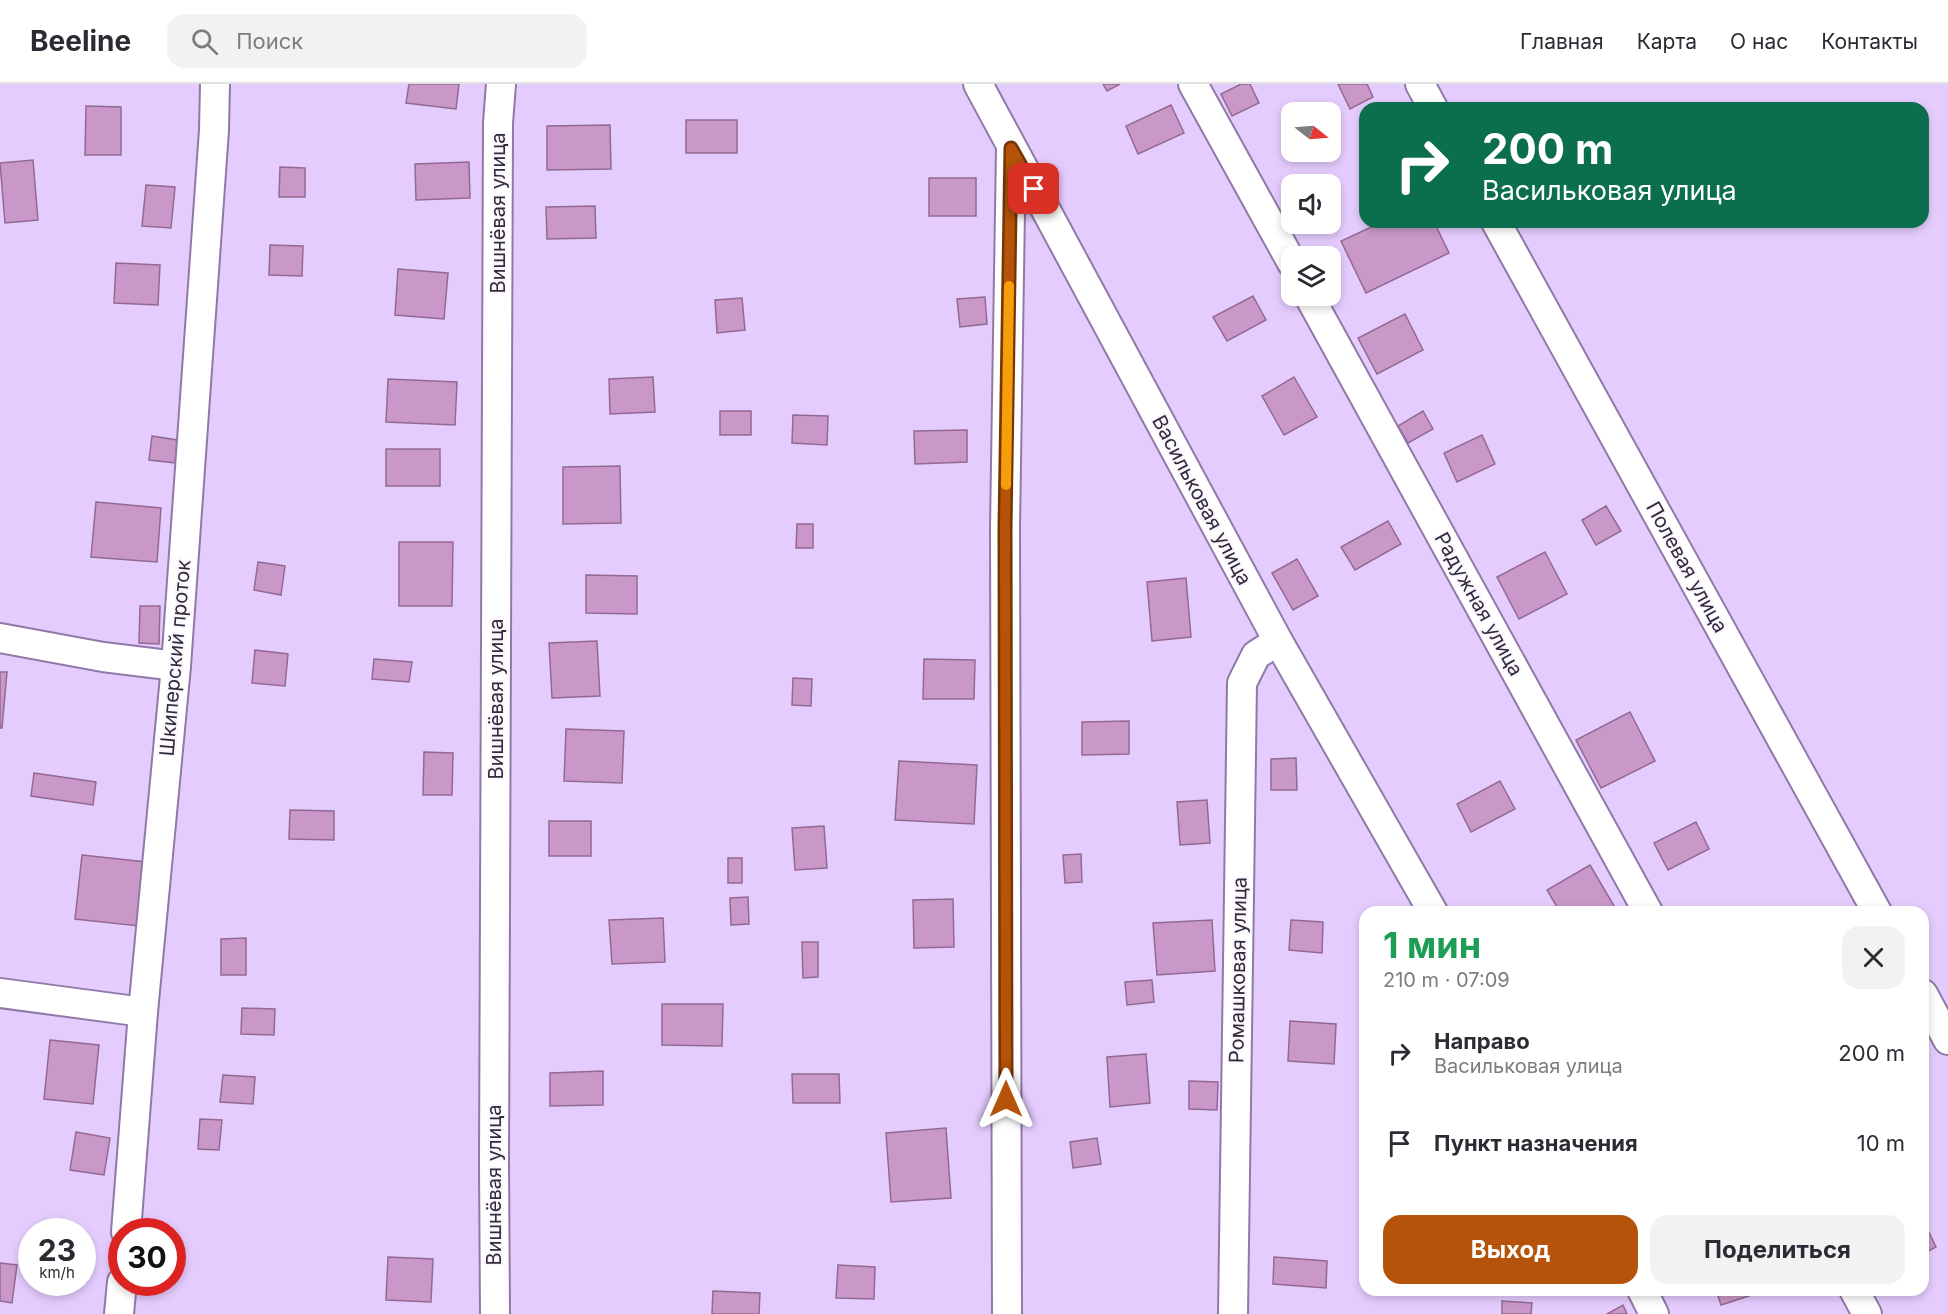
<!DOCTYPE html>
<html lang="ru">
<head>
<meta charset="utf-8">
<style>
  body { margin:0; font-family:Inter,sans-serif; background:#f2f2f3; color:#2b2b33; height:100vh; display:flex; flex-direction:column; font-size:22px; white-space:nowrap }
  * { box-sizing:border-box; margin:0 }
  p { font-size:20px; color:#7c7c81 }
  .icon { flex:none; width:33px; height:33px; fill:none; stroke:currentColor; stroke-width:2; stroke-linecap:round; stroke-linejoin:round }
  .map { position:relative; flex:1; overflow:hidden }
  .sheet { position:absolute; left:1359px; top:822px; width:570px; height:390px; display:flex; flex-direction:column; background:#fff; border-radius:18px; box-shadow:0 3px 9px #0003 }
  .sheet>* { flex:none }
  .hud { position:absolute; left:1359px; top:18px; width:570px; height:126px; border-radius:18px; box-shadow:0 3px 9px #0003; background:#0b6e4f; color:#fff; overflow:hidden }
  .needle { width:39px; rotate:107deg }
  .fabs { position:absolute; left:1281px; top:18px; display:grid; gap:12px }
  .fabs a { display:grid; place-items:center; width:60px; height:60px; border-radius:12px; background:#fff; box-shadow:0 3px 9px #0003; font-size:30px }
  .speed { position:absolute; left:18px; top:1134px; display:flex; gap:12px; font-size:30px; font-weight:700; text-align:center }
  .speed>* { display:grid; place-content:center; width:78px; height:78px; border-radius:50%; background:#fff; box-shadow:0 3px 9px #0003; line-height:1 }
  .speed small { font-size:15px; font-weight:400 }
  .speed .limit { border:9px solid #d22; background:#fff; color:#111 }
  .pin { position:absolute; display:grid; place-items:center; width:51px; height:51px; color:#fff; margin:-26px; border-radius:12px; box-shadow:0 3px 9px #0006 }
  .me { position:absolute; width:66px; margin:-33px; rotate:0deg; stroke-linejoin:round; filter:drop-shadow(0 0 4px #0008) }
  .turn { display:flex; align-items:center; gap:21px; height:126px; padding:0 24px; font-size:27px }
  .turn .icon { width:78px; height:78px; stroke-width:2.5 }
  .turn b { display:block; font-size:42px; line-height:51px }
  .round { display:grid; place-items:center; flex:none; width:63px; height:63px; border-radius:18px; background:#f2f2f3 }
  .head { display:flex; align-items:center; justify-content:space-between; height:102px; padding:0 24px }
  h1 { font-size:36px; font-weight:700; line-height:45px; color:#1e9e55 }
  .button { display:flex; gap:12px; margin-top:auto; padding:12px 24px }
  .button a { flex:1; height:69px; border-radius:18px; background:#b45309; color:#fff; font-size:24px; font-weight:700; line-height:69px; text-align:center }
  .button a+a { background:#f2f2f3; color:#2b2b33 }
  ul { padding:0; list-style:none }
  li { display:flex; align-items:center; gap:18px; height:90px; padding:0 24px }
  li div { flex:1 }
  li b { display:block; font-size:22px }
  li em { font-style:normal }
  header { display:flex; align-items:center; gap:36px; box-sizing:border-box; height:84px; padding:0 30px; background:#fff; border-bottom:2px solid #e1e1e2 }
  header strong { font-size:28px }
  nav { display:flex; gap:33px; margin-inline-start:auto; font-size:21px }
  .search { width:420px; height:54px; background:#f2f2f3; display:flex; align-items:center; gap:15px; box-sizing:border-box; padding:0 21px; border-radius:18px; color:#7c7c81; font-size:22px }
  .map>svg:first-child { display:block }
</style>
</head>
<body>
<header>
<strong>Beeline</strong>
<div class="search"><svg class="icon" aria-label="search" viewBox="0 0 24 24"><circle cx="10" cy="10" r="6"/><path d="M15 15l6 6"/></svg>Поиск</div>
<nav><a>Главная</a><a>Карта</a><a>О нас</a><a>Контакты</a></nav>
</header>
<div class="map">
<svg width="1948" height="1230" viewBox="0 0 1948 1230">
  <rect width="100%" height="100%" fill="#e5ccfe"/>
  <g fill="#ca98c8" stroke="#926a90" stroke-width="1.5">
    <path d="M409,0H459L456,25L406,19Z"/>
    <path d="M1103,0H1120L1107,7Z"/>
    <path d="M1241,0H1250L1259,19L1232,32L1221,10Z"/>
    <path d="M1338,0H1367L1373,13L1350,25Z"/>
    <path d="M1171,21L1184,49L1138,70L1126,42Z"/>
    <path d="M86,22L121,23V71H85Z"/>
    <rect x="686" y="36" width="51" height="33"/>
    <path d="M610,41L611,85L547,86V42Z"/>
    <path d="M33,76L38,136L5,139L0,79Z"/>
    <path d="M469,78L470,114L416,116L415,80Z"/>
    <path d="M280,83L305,84V113H279Z"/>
    <rect x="929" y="94" width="47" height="38"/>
    <path d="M146,101L175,103L171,144L142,142Z"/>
    <path d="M595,122L596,154L547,155L546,123Z"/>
    <path d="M1382,138H1434L1449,169L1366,209L1341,157Z"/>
    <path d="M270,161L303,162L302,192L269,191Z"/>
    <path d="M116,179L160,181L158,221L114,219Z"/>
    <path d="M398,185L448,189L444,235L395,231Z"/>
    <path d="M1253,212L1266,236L1227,257L1213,233Z"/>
    <path d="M985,213L987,240L960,243L957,215Z"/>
    <path d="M742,214L745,246L717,249L715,216Z"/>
    <path d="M1405,230L1423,266L1377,290L1358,254Z"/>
    <path d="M653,293L655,328L610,330L609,295Z"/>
    <path d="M1294,293L1317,333L1284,351L1262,312Z"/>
    <path d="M388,295L457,298L455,341L386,338Z"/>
    <rect x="720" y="327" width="31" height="24"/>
    <path d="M1423,327L1433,345L1408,359L1398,342Z"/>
    <path d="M793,331L828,332L827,361L792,359Z"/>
    <path d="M967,346V378L915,380L914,347Z"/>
    <path d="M1482,351L1495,380L1457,398L1444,369Z"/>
    <path d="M152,352L177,356L175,379L149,376Z"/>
    <rect x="386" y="365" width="54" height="37"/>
    <path d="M620,382L621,439L563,440V383Z"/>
    <path d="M96,418L161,424L157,478L91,473Z"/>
    <path d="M1606,422L1621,447L1596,461L1582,436Z"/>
    <path d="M1388,437L1401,460L1355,486L1341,463Z"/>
    <path d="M797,440H813V464H796Z"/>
    <path d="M399,458H453L452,522H399Z"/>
    <path d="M1545,468L1567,510L1519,535L1497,493Z"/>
    <path d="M1297,475L1318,512L1293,526L1272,489Z"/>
    <path d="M258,478L285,482L281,511L254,506Z"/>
    <path d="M586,491L637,492V530L586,529Z"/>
    <path d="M1186,494L1191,553L1152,557L1147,498Z"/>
    <path d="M140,522H160L159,560L139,559Z"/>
    <path d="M597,557L600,612L552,614L549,559Z"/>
    <path d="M255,566L288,570L285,602L252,599Z"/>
    <path d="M374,575L412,578L409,598L372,595Z"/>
    <path d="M924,575L975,576L974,615H923Z"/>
    <path d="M0,588H7L2,644H0Z"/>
    <path d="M793,594L812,595L811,622L792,621Z"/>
    <path d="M1630,628L1655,677L1601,704L1576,656Z"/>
    <path d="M1129,637V670L1082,671V638Z"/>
    <path d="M566,645L624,647L622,699L564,697Z"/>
    <path d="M424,668L453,669L452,711H423Z"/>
    <path d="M1296,674L1297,706H1271V675Z"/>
    <path d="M899,677L977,681L974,740L895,736Z"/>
    <path d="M34,689L96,698L93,721L31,712Z"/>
    <path d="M1500,697L1515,725L1471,748L1457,720Z"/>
    <path d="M1207,716L1210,759L1180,761L1177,718Z"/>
    <path d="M290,726L334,727V756L289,755Z"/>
    <rect x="549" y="737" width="42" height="35"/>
    <path d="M1696,738L1709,765L1668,786L1654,759Z"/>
    <path d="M824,742L827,784L795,786L792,744Z"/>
    <path d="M1081,770L1082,798L1065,799L1063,771Z"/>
    <path d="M82,771L146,778L139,842L75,835Z"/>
    <rect x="728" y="774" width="14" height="25"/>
    <path d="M1590,781L1617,827L1560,828L1547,806Z"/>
    <path d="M748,813L749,840L731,841L730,814Z"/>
    <path d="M953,815L954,863L914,864L913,816Z"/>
    <path d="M663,834L665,878L612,880L609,836Z"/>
    <path d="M1212,836L1215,887L1157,891L1153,839Z"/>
    <path d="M1291,836L1323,838L1322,869L1289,866Z"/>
    <path d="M246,854V891H221V855Z"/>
    <path d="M802,858H818V893L803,894Z"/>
    <path d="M1152,896L1154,918L1127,921L1125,898Z"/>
    <path d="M662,920H723L722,962L662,961Z"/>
    <path d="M242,924L275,925L274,951L241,950Z"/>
    <path d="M1290,937L1336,940L1334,980L1288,977Z"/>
    <path d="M50,956L99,961L93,1020L44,1015Z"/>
    <path d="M1146,970L1150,1019L1110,1023L1107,973Z"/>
    <path d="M603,987V1021L550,1022V989Z"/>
    <path d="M792,990H839L840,1019H793Z"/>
    <path d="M223,991L255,993L253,1020L220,1018Z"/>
    <path d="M1189,997L1218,998L1217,1026L1189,1025Z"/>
    <path d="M200,1035L222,1036L219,1066L198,1065Z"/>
    <path d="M946,1044L951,1114L891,1118L886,1049Z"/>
    <path d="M76,1048L110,1054L104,1091L70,1086Z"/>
    <path d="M1097,1054L1101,1080L1073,1084L1070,1058Z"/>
    <path d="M1923,1136L1936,1163L1923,1170Z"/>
    <path d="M388,1173L433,1175L431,1218L386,1216Z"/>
    <path d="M1274,1173L1327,1177L1326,1204L1273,1200Z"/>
    <path d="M0,1179L17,1181L12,1219L0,1217Z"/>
    <path d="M838,1181L875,1183L874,1215L836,1214Z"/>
    <path d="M1716,1206H1757L1758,1209L1721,1221Z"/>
    <path d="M713,1207L760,1209L759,1230H712Z"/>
    <path d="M1502,1217L1532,1219L1531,1230H1502Z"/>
    <path d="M1623,1221L1627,1230H1607Z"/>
  </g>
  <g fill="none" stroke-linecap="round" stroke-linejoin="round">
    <g stroke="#9179a7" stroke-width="32">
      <g id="street">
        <path d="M978,0L1278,557L1433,828"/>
        <path d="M1193,0L1292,179"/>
        <path d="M1420,0L1433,24"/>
        <path d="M1496,138L1877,828"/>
        <path d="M1309,212L1648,828"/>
        <path d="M0,554L103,573L176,582"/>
        <path d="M0,909L143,928"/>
        <path d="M1923,910L1948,956"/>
        <path d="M126,1148L143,928L176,582L214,46L215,0"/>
        <path d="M1642,1206L1654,1230"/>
        <path d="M1854,1206L1867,1230"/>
        <path d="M119,1230L122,1198"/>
        <path d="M495,1230L494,1079L498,39L501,0"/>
        <path d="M1007,1230L1005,443L1011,64"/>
        <path d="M1233,1230L1242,599L1256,571L1278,557"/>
      </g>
    </g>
    <use href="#street" stroke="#fff" stroke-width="28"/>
  </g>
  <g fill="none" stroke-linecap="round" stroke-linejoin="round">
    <g stroke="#753606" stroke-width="15">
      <path id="route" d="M1006,1015L1005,443L1011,64L1034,105"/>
    </g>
    <use href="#route" stroke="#b45309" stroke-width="10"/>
    <path stroke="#f59e0b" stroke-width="10" d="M1006,401L1009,202"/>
  </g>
  <g text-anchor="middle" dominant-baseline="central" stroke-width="4.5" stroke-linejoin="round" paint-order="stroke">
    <g font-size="20" fill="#342a3e" stroke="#faf8fd">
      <text transform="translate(498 129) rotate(-90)">Вишнёвая улица</text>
      <text transform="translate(1202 416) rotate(62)">Васильковая улица</text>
      <text transform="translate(1687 483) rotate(61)">Полевая улица</text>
      <text transform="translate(1479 520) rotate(61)">Радужная улица</text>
      <text transform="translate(175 574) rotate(-85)">Шкиперский проток</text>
      <text transform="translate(496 615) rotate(-90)">Вишнёвая улица</text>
      <text transform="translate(1238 886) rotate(-89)">Ромашковая улица</text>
      <text transform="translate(494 1101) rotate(-90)">Вишнёвая улица</text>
    </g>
  </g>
</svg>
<div class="fabs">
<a><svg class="needle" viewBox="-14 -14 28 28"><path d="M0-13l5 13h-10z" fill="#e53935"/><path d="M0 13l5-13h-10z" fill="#7c7c81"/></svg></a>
<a><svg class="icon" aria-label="sound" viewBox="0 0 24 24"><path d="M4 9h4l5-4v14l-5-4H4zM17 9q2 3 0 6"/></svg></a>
<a><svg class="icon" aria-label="layers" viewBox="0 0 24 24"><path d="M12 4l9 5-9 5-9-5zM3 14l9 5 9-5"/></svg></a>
</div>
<div class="speed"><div>23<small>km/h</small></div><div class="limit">30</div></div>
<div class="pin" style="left:1034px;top:105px;background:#d93025"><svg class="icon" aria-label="arrive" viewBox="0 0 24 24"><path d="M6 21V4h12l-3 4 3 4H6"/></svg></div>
<svg class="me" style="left:1006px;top:1015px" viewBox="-20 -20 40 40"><path d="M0-17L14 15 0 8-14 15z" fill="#b45309" stroke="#fff" stroke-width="4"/></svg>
<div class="hud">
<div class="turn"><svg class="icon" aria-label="right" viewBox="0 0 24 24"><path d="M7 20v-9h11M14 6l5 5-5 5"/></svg><div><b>200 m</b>Васильковая улица</div></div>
</div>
<section class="sheet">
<div class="head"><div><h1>1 мин</h1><p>210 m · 07:09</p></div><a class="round"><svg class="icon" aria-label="close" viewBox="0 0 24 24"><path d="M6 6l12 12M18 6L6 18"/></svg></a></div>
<ul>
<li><svg class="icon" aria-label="right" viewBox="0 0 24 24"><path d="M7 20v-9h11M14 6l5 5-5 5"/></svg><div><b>Направо</b><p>Васильковая улица</p></div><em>200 m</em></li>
<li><svg class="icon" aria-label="arrive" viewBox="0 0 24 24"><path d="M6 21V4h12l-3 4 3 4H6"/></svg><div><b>Пункт назначения</b></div><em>10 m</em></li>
</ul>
<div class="button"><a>Выход</a><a>Поделиться</a></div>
</section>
</div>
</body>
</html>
